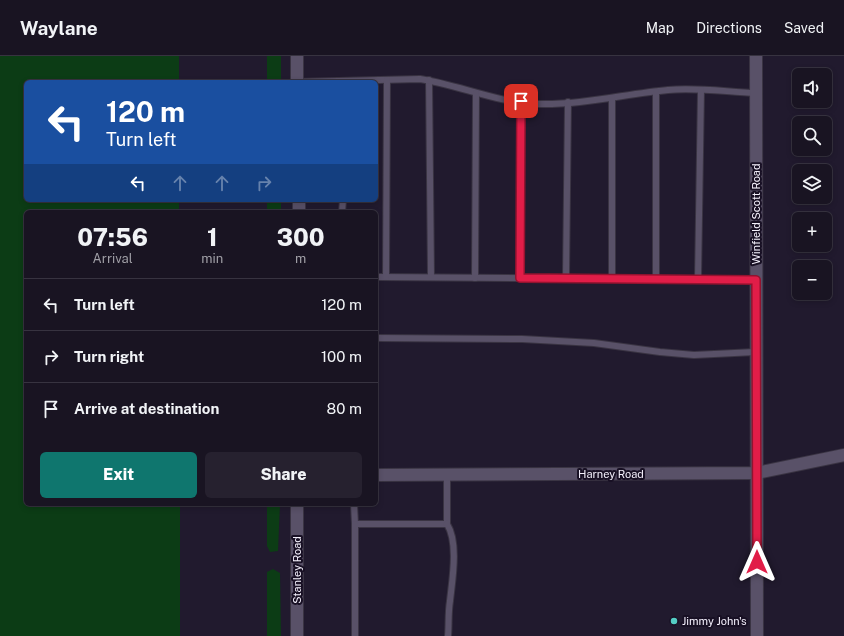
<!DOCTYPE html>
<html lang="en">
<head>
<meta charset="utf-8">
<style>
  body { margin:0; font-family:"Public Sans",sans-serif; background:#26212f; color:#f1f3f6; height:100vh; display:flex; flex-direction:column; font-size:15px; white-space:nowrap }
  * { box-sizing:border-box; margin:0 }
  p { font-size:13px; color:#9f9ea5 }
  .icon { flex:none; width:22px; height:22px; fill:none; stroke:currentColor; stroke-width:2; stroke-linecap:round; stroke-linejoin:round }
  .map { position:relative; flex:1; overflow:hidden }
  .drawer { position:absolute; left:24px; top:154px; width:354px; height:296px; display:flex; flex-direction:column; background:#191422; border-radius:6px; box-shadow:0 2px 6px #0003,0 0 0 1px #373340 }
  .drawer>* { flex:none }
  .top-card { position:absolute; left:24px; top:24px; width:354px; height:122px; border-radius:6px; box-shadow:0 2px 6px #0003,0 0 0 1px #373340; background:#1a4fa0; color:#fff; overflow:hidden }
  .controls { position:absolute; left:792px; top:12px; display:grid; gap:8px }
  .controls a { display:grid; place-items:center; width:40px; height:40px; border-radius:6px; background:#191422; box-shadow:0 2px 6px #0003,0 0 0 1px #373340; font-size:20px }
  .pin { position:absolute; display:grid; place-items:center; width:34px; height:34px; color:#fff; margin:-17px; border-radius:8px; box-shadow:0 2px 6px #0006 }
  .me { position:absolute; width:44px; margin:-22px; rotate:0deg; stroke-linejoin:round; filter:drop-shadow(0 0 3px #0008) }
  .turn { display:flex; align-items:center; gap:14px; height:84px; padding:0 16px; font-size:18px }
  .turn .icon { width:52px; height:52px; stroke-width:2.5 }
  .turn b { display:block; font-size:28px; line-height:34px }
  .lanes { display:flex; align-items:center; height:38px; padding:0 16px; background:#0003; justify-content:center; gap:20px; direction:ltr }
  .lanes .off { opacity:.35 }
  .eta { display:flex; justify-content:space-evenly; align-items:center; height:68px; text-align:center }
  .eta b { font-size:24px; font-weight:800; line-height:28px }
  .primary-button { display:flex; gap:8px; margin-top:auto; padding:8px 16px }
  .primary-button a { flex:1; height:46px; border-radius:6px; background:#0f766e; color:#fff; font-size:16px; font-weight:800; line-height:46px; text-align:center }
  .primary-button a+a { background:#26212f; color:#f1f3f6 }
  ul { padding:0; list-style:none }
  li { display:flex; align-items:center; gap:12px; height:52px; padding:0 16px; border-top:1px solid #373340 }
  li div { flex:1 }
  li b { display:block; font-size:15px }
  li em { font-style:normal }
  header { display:flex; align-items:center; gap:24px; box-sizing:border-box; height:56px; padding:0 20px; background:#191422; border-bottom:1px solid #373340 }
  header strong { font-size:19px }
  nav { display:flex; gap:22px; margin-inline-start:auto; font-size:14px }
  .map>svg:first-child { display:block }
</style>
</head>
<body>
<header>
<strong>Waylane</strong>
<nav><a>Map</a><a>Directions</a><a>Saved</a></nav>
</header>
<div class="map">
<svg width="844" height="580" viewBox="0 0 844 580">
  <rect width="100%" height="100%" fill="#211a2e"/>
  <g fill="#0c3c15">
    <path d="M0,0H179V26H26V144H179V156H26V448H180V580H0Z"/>
    <rect x="267" y="0" width="14" height="26"/>
    <rect x="267" y="144" width="14" height="12"/>
    <path d="M267,448H280L278,495L270,496L267,490Z"/>
    <path d="M273,513L280,517L281,580H267V516Z"/>
  </g>
  <g fill="none" stroke-linecap="round" stroke-linejoin="round">
    <g stroke="#3a3443" stroke-width="8">
      <g id="service">
        <path d="M429,24L431,221"/>
        <path d="M297,26L420,23C459,29 498,47 538,48C582,49 625,38 668,34C696,31 727,36 756,37"/>
        <path d="M656,36V223"/>
        <path d="M342,156L343,144"/>
        <path d="M376,221L756,224"/>
        <path d="M386,221L387,24"/>
        <path d="M520,221L521,45"/>
        <path d="M475,222L476,37"/>
        <path d="M566,222L568,46"/>
        <path d="M612,223V42"/>
        <path d="M698,223L701,34"/>
        <path d="M376,282L522,283L594,287L660,296L694,299L755,296"/>
        <path d="M354,448L355,468H447V418"/>
        <path d="M447,468C459,487 452,525 450,545C448,557 449,569 448,580"/>
        <path d="M355,580V468"/>
      </g>
    </g>
    <g stroke="#3a3443" stroke-width="14">
      <g id="minor">
        <path d="M756,0L757,580"/>
        <path d="M376,419L757,417L844,399"/>
      </g>
    </g>
    <g stroke="#3a3443" stroke-width="14">
      <g id="tertiary">
        <path d="M297,0V26"/>
        <path d="M299,144V156"/>
        <path d="M297,580V448"/>
      </g>
    </g>
    <use href="#service" stroke="#595168" stroke-width="6"/>
    <use href="#minor" stroke="#595168" stroke-width="12"/>
    <use href="#tertiary" stroke="#595168" stroke-width="12"/>
  </g>
  <g fill="none" stroke-linecap="round" stroke-linejoin="round">
    <g stroke="#92132f" stroke-width="10">
      <path id="route" d="M521,45L520,222L756,224L757,506"/>
    </g>
    <use href="#route" stroke="#e11d48" stroke-width="7"/>
  </g>
  <circle fill="#55cec5" stroke="#181024" stroke-width="1.5" cx="674" cy="565" r="4"/>
  <g text-anchor="middle" dominant-baseline="central" stroke-width="4" stroke-linejoin="round" paint-order="stroke">
    <g font-size="11" fill="#f5f1fd" stroke="#181024">
      <text transform="translate(756 158) rotate(-90)">Winfield Scott Road</text>
      <text x="611" y="418">Harney Road</text>
      <text transform="translate(297 514) rotate(-90)">Stanley Road</text>
    </g>
    <g font-size="11" fill="#f5f1fd" stroke="#181024" text-anchor="start">
      <text x="682" y="565">Jimmy John's</text>
    </g>
  </g>
</svg>
<div class="controls">
<a><svg class="icon" aria-label="sound" viewBox="0 0 24 24"><path d="M4 9h4l5-4v14l-5-4H4zM17 9q2 3 0 6"/></svg></a>
<a><svg class="icon" aria-label="search" viewBox="0 0 24 24"><circle cx="10" cy="10" r="6"/><path d="M15 15l6 6"/></svg></a>
<a><svg class="icon" aria-label="layers" viewBox="0 0 24 24"><path d="M12 4l9 5-9 5-9-5zM3 14l9 5 9-5"/></svg></a>
<a>+</a>
<a>−</a>
</div>
<div class="pin" style="left:521px;top:45px;background:#d93025"><svg class="icon" aria-label="arrive" viewBox="0 0 24 24"><path d="M6 21V4h12l-3 4 3 4H6"/></svg></div>
<svg class="me" style="left:757px;top:506px" viewBox="-20 -20 40 40"><path d="M0-17L14 15 0 8-14 15z" fill="#e11d48" stroke="#fff" stroke-width="4"/></svg>
<div class="top-card">
<div class="turn"><svg class="icon" aria-label="left" viewBox="0 0 24 24"><path d="M17 20v-9H6M10 6l-5 5 5 5"/></svg><div><b>120 m</b>Turn left</div></div>
<div class="lanes"><svg class="icon" aria-label="left" viewBox="0 0 24 24"><path d="M17 20v-9H6M10 6l-5 5 5 5"/></svg><svg class="icon off" aria-label="ahead" viewBox="0 0 24 24"><path d="M12 20V5M6 11l6-6 6 6"/></svg><svg class="icon off" aria-label="ahead" viewBox="0 0 24 24"><path d="M12 20V5M6 11l6-6 6 6"/></svg><svg class="icon off" aria-label="right" viewBox="0 0 24 24"><path d="M7 20v-9h11M14 6l5 5-5 5"/></svg></div>
</div>
<section class="drawer">
<div class="eta">
<div><b>07:56</b><p>Arrival</p></div>
<div><b>1</b><p>min</p></div>
<div><b>300</b><p>m</p></div>
</div>
<ul>
<li><svg class="icon" aria-label="left" viewBox="0 0 24 24"><path d="M17 20v-9H6M10 6l-5 5 5 5"/></svg><div><b>Turn left</b></div><em>120 m</em></li>
<li><svg class="icon" aria-label="right" viewBox="0 0 24 24"><path d="M7 20v-9h11M14 6l5 5-5 5"/></svg><div><b>Turn right</b></div><em>100 m</em></li>
<li><svg class="icon" aria-label="arrive" viewBox="0 0 24 24"><path d="M6 21V4h12l-3 4 3 4H6"/></svg><div><b>Arrive at destination</b></div><em>80 m</em></li>
</ul>
<div class="primary-button"><a>Exit</a><a>Share</a></div>
</section>
</div>
</body>
</html>
